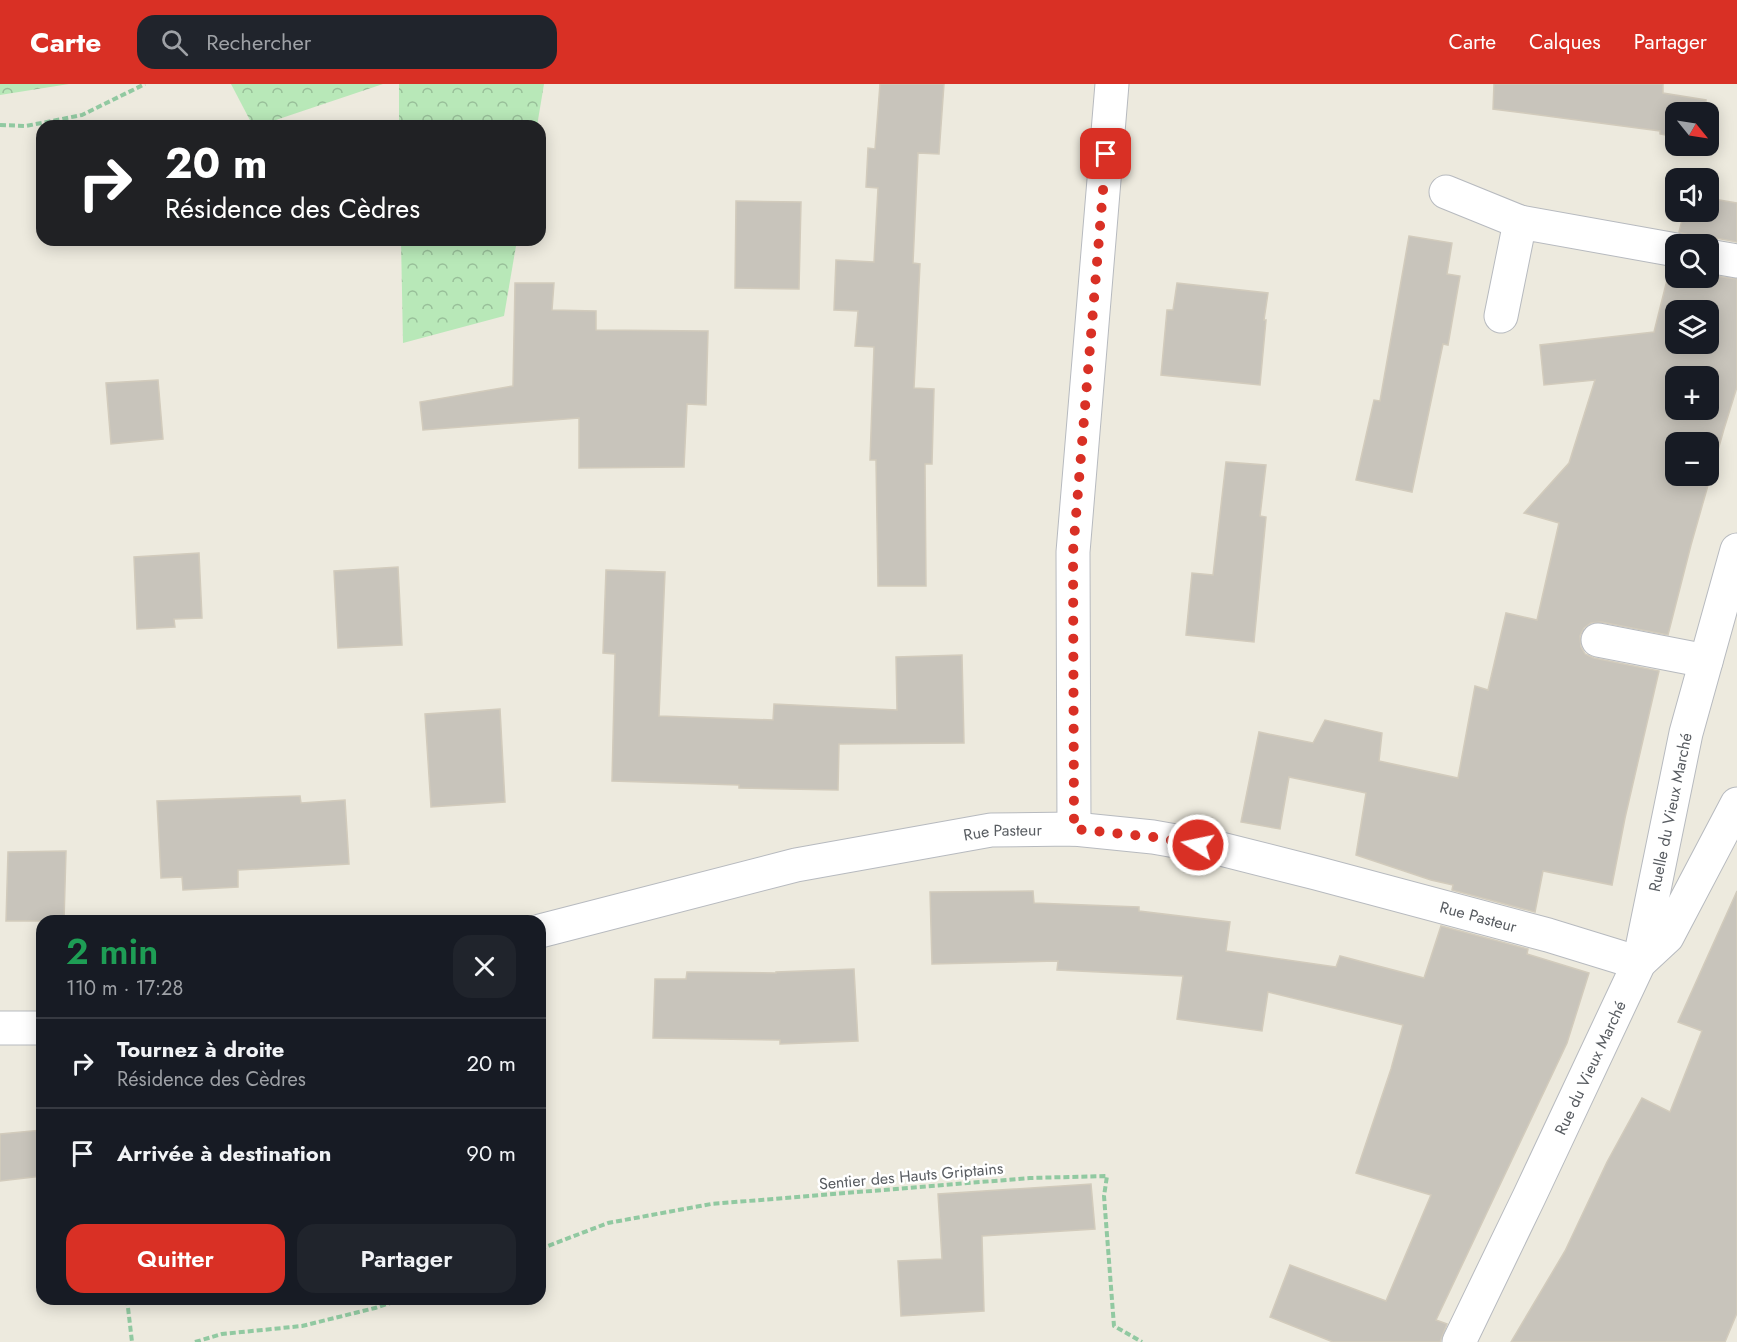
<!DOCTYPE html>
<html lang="fr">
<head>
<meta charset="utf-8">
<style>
  body { margin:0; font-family:Jost,sans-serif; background:#20242c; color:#f1f3f6; height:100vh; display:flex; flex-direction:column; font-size:22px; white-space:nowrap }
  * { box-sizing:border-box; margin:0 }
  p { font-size:20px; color:#9ea1a6 }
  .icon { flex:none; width:33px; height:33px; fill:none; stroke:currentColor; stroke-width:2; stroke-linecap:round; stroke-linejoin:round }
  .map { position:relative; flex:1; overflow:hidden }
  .drawer { position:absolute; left:36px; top:831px; width:510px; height:390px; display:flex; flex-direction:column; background:#171b24; border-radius:18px; box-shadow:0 3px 15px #0003 }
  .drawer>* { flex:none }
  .hud { position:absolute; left:36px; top:36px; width:510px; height:126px; border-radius:18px; box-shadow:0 3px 15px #0003; background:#202124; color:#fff; overflow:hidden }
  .needle { width:39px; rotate:120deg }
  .fabs { position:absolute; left:1665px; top:18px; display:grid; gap:12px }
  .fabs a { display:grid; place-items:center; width:54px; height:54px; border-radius:12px; background:#171b24; box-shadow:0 3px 15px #0003; font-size:30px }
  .pin { position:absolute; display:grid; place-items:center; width:51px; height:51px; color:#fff; margin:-26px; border-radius:12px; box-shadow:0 3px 9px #0006 }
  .me { position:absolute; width:66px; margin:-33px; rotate:280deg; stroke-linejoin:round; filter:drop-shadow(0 0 4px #0008) }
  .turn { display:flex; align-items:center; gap:21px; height:126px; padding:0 30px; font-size:27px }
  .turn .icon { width:78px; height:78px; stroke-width:2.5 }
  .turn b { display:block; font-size:42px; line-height:51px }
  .round { display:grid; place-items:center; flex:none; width:63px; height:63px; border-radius:18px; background:#20242c }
  .overview { display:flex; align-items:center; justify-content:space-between; height:102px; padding:0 30px }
  h1 { font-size:36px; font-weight:600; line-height:45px; color:#1e9e55 }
  .primary-button { display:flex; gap:12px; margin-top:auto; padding:12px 30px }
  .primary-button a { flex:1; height:69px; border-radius:18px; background:#d93025; color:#fff; font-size:24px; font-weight:600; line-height:69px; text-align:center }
  .primary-button a+a { background:#20242c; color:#f1f3f6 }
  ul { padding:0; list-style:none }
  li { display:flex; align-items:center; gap:18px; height:90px; padding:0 30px; border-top:2px solid #363941 }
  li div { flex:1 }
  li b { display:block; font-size:22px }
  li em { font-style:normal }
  header { display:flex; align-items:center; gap:36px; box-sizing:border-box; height:84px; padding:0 30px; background:#d93025; color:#fff }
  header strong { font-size:28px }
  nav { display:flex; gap:33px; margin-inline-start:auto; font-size:21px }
  .search { width:420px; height:54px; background:#20242c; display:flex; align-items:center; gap:15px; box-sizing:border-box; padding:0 21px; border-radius:18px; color:#9ea1a6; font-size:22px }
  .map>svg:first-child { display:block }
</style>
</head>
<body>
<header>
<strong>Carte</strong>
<div class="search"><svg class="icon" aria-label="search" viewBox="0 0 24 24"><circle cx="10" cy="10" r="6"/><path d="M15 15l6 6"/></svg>Rechercher</div>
<nav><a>Carte</a><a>Calques</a><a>Partager</a></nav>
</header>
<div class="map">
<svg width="1737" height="1258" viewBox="0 0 1737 1258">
  <defs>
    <pattern id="forest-crowns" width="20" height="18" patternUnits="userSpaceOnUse" patternTransform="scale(1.5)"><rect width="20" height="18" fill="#b8e8b8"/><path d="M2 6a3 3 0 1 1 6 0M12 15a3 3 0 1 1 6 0" fill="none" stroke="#98bf99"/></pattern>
  </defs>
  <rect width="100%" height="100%" fill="#edeade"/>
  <g fill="url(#forest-crowns)">
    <path d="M0,0H69L0,11Z"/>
    <path d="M231,0H383L258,42H253Z"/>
    <path d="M399,0H544L537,42H399Z"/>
    <path d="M401,156H517L504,232L403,259Z"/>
  </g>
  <g fill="#c8c4bb" stroke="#d2cbbc" stroke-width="1.5" fill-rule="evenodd">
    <path d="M880,0H944L939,70L918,69L913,179L920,180L914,304L934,305L932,380H925L926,502H878L876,376H870L874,263L855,262L858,227L834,226L836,176L874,178L878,104L866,103L868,64L875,65Z"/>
    <path d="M1494,0H1663V9L1706,16L1705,28H1676V53L1660,50V47L1493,25Z"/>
    <path d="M1708,114L1737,119V158L1711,153L1701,155L1694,160L1688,151L1679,148L1684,128H1708Z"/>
    <path d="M736,117L801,118L799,205L735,204Z"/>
    <path d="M1409,152L1452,159L1447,190L1460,192L1448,261L1443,260L1412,408L1356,396L1374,316L1380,317Z"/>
    <path d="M1670,184H1676V194H1708V191L1737,195V303L1724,345L1691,461L1668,551L1601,538L1591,539L1584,544L1580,552L1581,563L1585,570L1594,574L1659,587L1625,734L1612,801L1543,787L1535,828L1452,806L1453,801L1431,796L1356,771L1366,709L1289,693L1280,745L1241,738L1259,648L1313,659L1325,636L1382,649L1379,677L1458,694L1475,602L1488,606L1506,529L1537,536L1559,439L1524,429L1569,379L1595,296L1544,301L1540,261L1654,248ZM1676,226H1708V260H1676ZM1676,292H1708V326H1676ZM1676,358H1708V392H1676Z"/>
    <path d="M515,199H554L552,226L596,227V246L708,247L706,321L687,320L684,383L579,384V334L423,346L420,318L513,302Z"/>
    <path d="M1177,199L1268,209L1264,236H1266L1260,301L1161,291L1167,226H1173Z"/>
    <path d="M158,296L163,355L111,360L106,299Z"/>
    <path d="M1226,378L1266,381L1260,432L1266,433L1254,558L1186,551L1192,489L1213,491Z"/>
    <path d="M199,469L202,534L174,535L175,543L137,545L134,473Z"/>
    <path d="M398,483L402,561L338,564L334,487Z"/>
    <path d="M606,486L665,488L659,632L773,636L774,620L897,626L896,573L962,571L964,659L839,660L838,706L739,704V701L612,697L615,570L603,569Z"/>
    <path d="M500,625L505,718L431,723L425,630Z"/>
    <path d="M300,712L301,719L345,716L349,780L238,786V803L183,806L182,793L161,794L157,717Z"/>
    <path d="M66,767L64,837H6L8,768Z"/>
    <path d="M1033,807L1034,819L1139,823V827L1230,838L1226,867L1336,883L1340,872L1424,894L1441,842L1528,865L1527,870L1589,889L1567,959L1436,1236L1447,1240L1440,1258H1333L1270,1233L1290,1181L1386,1217L1431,1111L1356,1089L1391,985L1403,941L1268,908L1262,947L1177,935L1183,892L1057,886L1058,877L932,880L930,808Z"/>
    <path d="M1737,807V1229L1725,1258H1511L1565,1167L1607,1078L1642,1014L1670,1028L1702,947L1678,938Z"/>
    <path d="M854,885L858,957L780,960V956L653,954L655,895H686L687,888L776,889V888Z"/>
    <path d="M42,1046V1092L0,1097V1050Z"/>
    <path d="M1091,1100L1095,1145L982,1152L984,1227L901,1232L898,1177L942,1175L938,1110Z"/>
  </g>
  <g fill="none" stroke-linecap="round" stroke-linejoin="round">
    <g stroke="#b7babf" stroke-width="35">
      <g id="minor">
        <path d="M1446,108L1520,138"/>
        <path d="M1708,172L1737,177"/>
        <path d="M1501,232L1520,138L1676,166"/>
        <path d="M1598,556L1706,577"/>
        <path d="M1074,745L1073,468L1112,0"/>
        <path id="s1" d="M540,847L796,781L991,746L1074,745L1153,753L1221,765L1316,789L1548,851L1639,879"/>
        <path id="s2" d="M1639,879L1686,649L1737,466"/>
        <path d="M0,944H42"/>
        <path id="s3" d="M1459,1258L1530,1111L1639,879L1667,853L1737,720"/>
      </g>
    </g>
    <g stroke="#91c9a1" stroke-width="4" stroke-dasharray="6 3" stroke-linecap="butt">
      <path d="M0,41L26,42L82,31L145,0"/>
      <path d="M540,1165L608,1139L711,1120L1030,1094L1107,1092L1104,1112L1114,1242L1142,1258"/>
      <path d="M127,1215L132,1258"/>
      <path d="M195,1258L222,1250L302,1242L375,1224L402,1215"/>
    </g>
    <use href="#minor" stroke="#fff" stroke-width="33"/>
  </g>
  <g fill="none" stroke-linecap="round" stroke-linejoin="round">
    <path stroke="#d93025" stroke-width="10" stroke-dasharray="0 18" d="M1106,70L1073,468L1074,745L1153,753L1198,761"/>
  </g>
  <g text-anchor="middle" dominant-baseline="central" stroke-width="5" stroke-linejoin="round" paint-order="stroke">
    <g font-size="16" fill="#585c61" stroke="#fff">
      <text stroke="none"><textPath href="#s2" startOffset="154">Ruelle du Vieux Marché</textPath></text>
      <text stroke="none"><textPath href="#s1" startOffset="474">Rue Pasteur</textPath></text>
      <text stroke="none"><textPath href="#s1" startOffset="960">Rue Pasteur</textPath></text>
      <text stroke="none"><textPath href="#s3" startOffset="304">Rue du Vieux Marché</textPath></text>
      <text transform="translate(911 1092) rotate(-5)">Sentier des Hauts Griptains</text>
    </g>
  </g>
</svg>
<div class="fabs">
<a><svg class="needle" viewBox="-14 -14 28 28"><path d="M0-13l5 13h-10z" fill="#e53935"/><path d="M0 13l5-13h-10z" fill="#9ea1a6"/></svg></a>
<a><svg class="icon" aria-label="sound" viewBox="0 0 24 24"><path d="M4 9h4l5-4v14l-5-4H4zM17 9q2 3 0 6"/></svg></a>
<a><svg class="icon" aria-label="search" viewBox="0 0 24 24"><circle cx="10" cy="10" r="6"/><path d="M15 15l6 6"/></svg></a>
<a><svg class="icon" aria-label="layers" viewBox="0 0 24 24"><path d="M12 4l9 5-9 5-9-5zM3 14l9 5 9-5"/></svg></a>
<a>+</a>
<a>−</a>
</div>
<div class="pin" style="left:1106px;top:70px;background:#d93025"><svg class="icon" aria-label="arrive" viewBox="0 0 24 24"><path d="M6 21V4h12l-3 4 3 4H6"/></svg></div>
<svg class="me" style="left:1198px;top:761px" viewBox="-20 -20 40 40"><circle r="17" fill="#d93025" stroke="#fff" stroke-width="3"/><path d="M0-11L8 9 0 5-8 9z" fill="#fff"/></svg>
<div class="hud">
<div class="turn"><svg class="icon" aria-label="right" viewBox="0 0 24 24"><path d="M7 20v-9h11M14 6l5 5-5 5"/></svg><div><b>20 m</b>Résidence des Cèdres</div></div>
</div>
<section class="drawer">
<div class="overview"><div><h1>2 min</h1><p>110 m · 17:28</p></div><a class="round"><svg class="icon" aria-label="close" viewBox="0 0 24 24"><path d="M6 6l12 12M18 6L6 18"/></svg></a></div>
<ul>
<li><svg class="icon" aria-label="right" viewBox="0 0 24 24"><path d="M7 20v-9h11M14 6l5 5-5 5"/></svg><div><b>Tournez à droite</b><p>Résidence des Cèdres</p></div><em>20 m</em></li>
<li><svg class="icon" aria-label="arrive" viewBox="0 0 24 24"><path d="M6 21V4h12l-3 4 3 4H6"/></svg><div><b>Arrivée à destination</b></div><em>90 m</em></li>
</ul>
<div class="primary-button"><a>Quitter</a><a>Partager</a></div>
</section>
</div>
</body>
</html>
